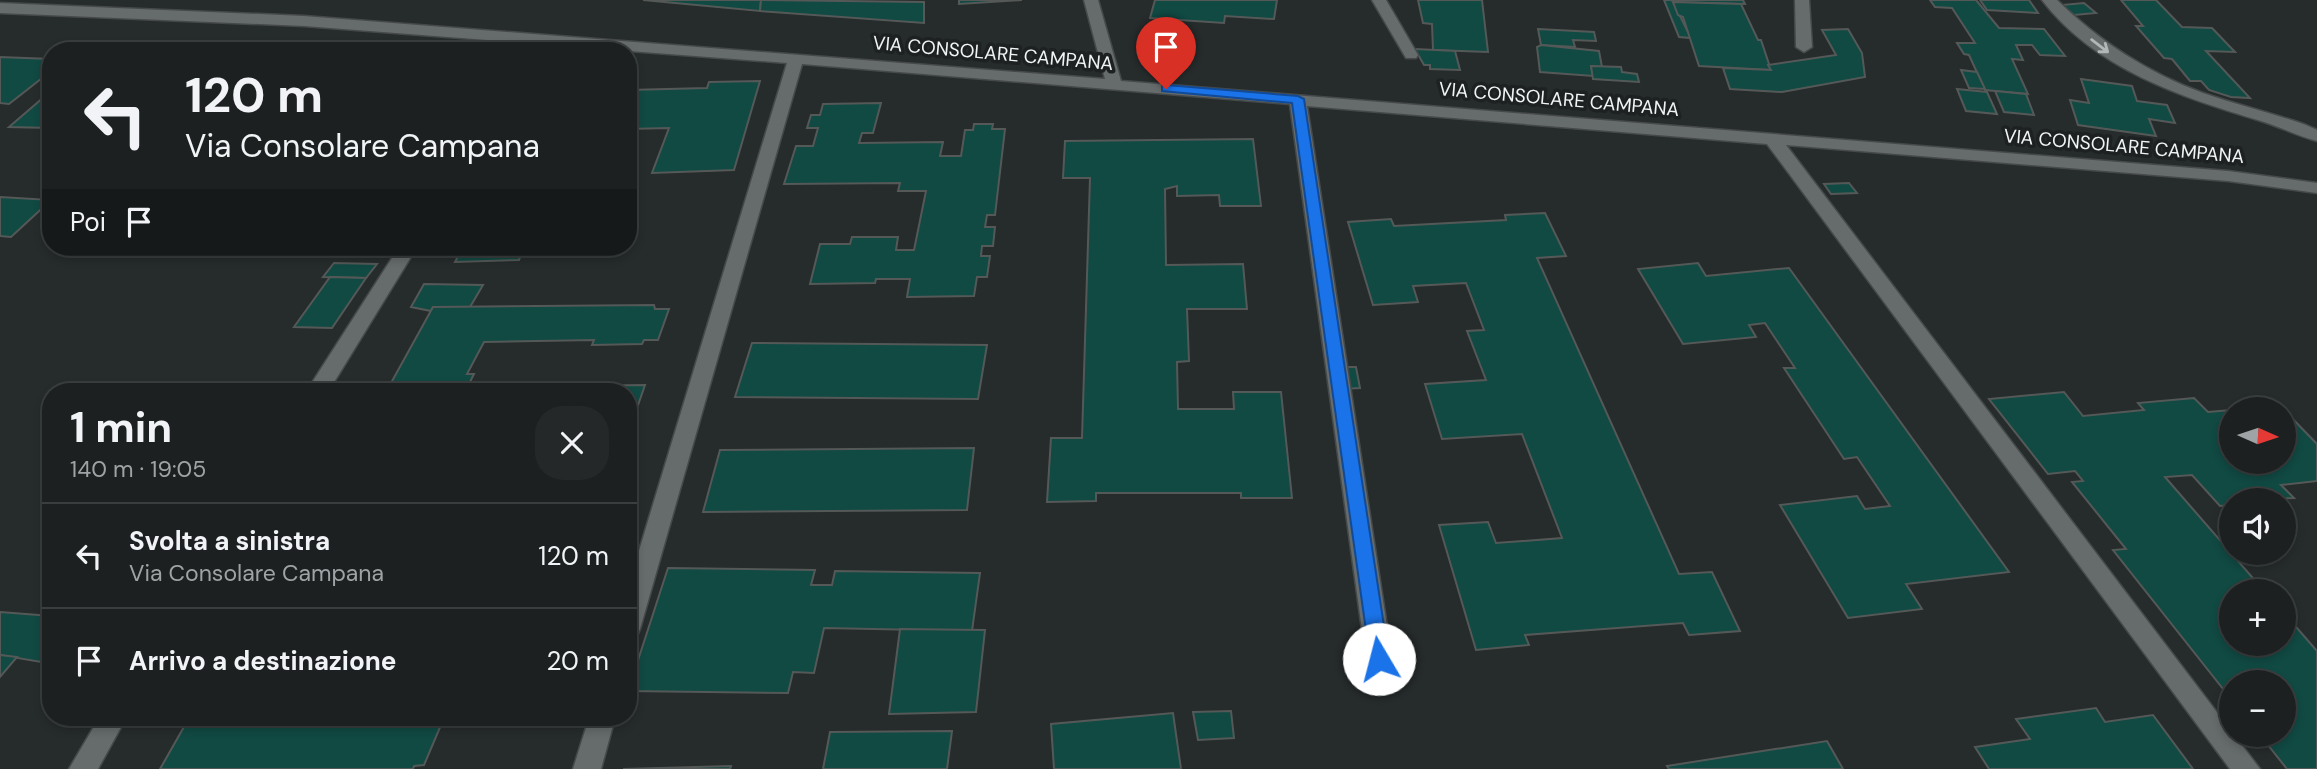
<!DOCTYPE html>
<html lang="it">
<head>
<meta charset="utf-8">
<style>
  body { margin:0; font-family:"DM Sans",sans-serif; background:#252829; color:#f1f3f6; height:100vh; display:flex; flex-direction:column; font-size:26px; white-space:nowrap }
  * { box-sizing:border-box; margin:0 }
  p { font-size:23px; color:#a0a3a5 }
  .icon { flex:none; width:38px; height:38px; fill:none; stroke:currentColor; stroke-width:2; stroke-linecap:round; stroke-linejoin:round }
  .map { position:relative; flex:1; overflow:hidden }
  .drawer { position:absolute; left:42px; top:383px; width:595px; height:343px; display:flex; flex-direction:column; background:#1c2020; border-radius:28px; box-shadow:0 4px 10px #0003,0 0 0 2px #3a3e3e }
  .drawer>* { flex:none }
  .guide { position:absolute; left:42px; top:42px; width:595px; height:214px; border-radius:28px; box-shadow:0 4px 10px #0003,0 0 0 2px #3a3e3e; background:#1c2020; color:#f1f3f6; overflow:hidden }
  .needle { width:46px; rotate:93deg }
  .tools { position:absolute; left:2219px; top:397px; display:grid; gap:14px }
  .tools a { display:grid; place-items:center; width:77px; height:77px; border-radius:50%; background:#1c2020; box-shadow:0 4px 10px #0003,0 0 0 2px #3a3e3e; font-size:35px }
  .pin { position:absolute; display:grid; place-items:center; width:60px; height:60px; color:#fff; margin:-72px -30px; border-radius:50% 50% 50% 0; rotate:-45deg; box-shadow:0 0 7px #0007 }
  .pin .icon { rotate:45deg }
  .me { position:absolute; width:77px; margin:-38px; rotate:352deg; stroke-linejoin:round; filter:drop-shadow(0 0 5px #0008) }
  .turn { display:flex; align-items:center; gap:24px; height:147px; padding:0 28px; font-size:32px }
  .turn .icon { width:91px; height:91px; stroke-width:2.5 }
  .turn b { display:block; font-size:49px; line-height:60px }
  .then { display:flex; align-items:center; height:66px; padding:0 28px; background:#0003; gap:14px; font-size:26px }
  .round { display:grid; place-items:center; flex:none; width:74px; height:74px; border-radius:28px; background:#252829 }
  .overview { display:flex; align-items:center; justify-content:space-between; height:119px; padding:0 28px }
  h1 { font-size:42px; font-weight:700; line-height:52px }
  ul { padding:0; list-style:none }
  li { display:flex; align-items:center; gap:21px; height:105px; padding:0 28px; border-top:2px solid #3a3e3e }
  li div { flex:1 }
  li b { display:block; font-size:26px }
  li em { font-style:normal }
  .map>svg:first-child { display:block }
</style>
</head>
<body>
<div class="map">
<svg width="2317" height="769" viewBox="0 0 2317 769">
  <rect width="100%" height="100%" fill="#262b2b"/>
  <g fill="#114943" stroke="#545958" stroke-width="2">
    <path d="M643,0H761L760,11Z"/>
    <path d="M761,0L924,2V23L760,11Z"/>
    <path d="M959,0H1022L959,4Z"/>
    <path d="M1155,0H1277L1274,19L1225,16L1224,23L1150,18Z"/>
    <path d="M1418,0H1482L1488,52L1433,50L1432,24L1423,23Z"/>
    <path d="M1664,0H1743L1745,4L1673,2L1691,38L1679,37Z"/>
    <path d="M1930,0H1976L1999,28L2044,29L2065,56L2040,55L2032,45H2016L2023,60L2012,59L2028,94L1985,90L1969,55L1964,54L1957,43H1975L1952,8L1935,7Z"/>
    <path d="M1980,0H2029L2038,13L1987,10Z"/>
    <path d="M2121,0H2156L2182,27L2212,28L2235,52L2206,51L2250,98L2231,97L2209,90L2201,81H2190L2172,59L2164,58L2136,26H2143Z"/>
    <path d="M1673,2L1741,4L1758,40H1761L1771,70L1699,66L1683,17L1678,15Z"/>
    <path d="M2084,3L2096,13L2074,15L2062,5Z"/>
    <path d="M1538,29L1594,32L1596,41L1573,40L1575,47L1541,45Z"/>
    <path d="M1848,29L1862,53L1865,77L1782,92L1730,89L1723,68L1771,70L1768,65L1836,55L1822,30Z"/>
    <path d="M1541,45L1599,51L1602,67L1591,66L1593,76L1540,72L1537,47Z"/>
    <path d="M1415,49L1455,51L1460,70L1430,69V65H1424Z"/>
    <path d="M0,57L51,59V71L9,104L0,103Z"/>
    <path d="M1591,66L1621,67L1622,72L1637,74L1639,82L1593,79Z"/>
    <path d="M1961,70L1977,72L1985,89L1969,88Z"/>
    <path d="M2081,79L2132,86L2137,101L2167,105L2175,123L2149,119L2156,136L2078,125L2070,100L2089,103Z"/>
    <path d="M760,81L734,170L652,173L669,128L628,129V90L707,88L709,82Z"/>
    <path d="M1957,89L1987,92L1997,114L1966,111Z"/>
    <path d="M51,91V128L9,127Z"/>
    <path d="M1995,91L2026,94L2034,115L2004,112Z"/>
    <path d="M881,103L873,133H862L859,143L943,142L940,156H961L965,130H973L974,124H993L992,129H1005L995,215H987L985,227H995L993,246H982L981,256H990L987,277H977L974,296L907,297L910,279H876L875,283L810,284L820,244H850L852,237H898L896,250H914L926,191H898L900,183L784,184L796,146H813L818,128H807L811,115H820L823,104Z"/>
    <path d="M1253,139L1261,206H1220L1219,195L1177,196V186L1165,189L1166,265L1243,264L1247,309H1187L1189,361L1177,362L1178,409H1234L1233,392H1281L1292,498H1241V493H1096V501L1047,502L1051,438H1082L1090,178H1063L1065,141Z"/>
    <path d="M1849,183L1857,193L1831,194L1824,184Z"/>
    <path d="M0,197L51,200L11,237L0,236Z"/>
    <path d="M1545,213L1566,256L1537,258L1679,574L1712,572L1740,631L1689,635L1683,623L1525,635L1529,645L1476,650L1439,525L1488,522L1496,543L1562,538L1522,434L1442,439L1425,384L1486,380L1467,331L1484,330L1466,283L1413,286L1418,302L1373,305L1348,222L1391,219L1394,226L1506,220L1505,215Z"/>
    <path d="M194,247H225L220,252L189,251Z"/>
    <path d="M463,247H606L605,250L522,252L519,260L455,262Z"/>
    <path d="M334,263L377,264L366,278L323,277Z"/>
    <path d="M1698,263L1706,276L1789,268L2009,572L1906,584L1922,609L1848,618L1780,505L1857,496L1865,509L1890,506L1857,457L1844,459L1784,368H1795L1765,323L1749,325L1756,337L1683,344L1638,269Z"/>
    <path d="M330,277L366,278L332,328L294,327Z"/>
    <path d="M424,284L483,285L470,307H433L431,311L411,307Z"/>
    <path d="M654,305L655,309H669L658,340H644L642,344L592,345L594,340L484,342L467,374H474L465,392H386L433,307Z"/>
    <path d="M752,343L987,345L978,399L735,397Z"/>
    <path d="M1340,367H1356L1360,388L1343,389Z"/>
    <path d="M645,385L636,411L628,414V392H569L572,386Z"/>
    <path d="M2064,392L2083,416L2144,410L2138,403L2194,398L2208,412L2231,410V462H2284V410L2317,444V481L2281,485L2294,498L2231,500V505L2220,506L2192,475L2165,477L2265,592H2231V644H2284V613L2317,651V769H2287L2260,735H2284V682H2231V699L2113,550L2126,549L2072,482L2083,481L2075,471L2048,474L1989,399Z"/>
    <path d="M974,448L967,510L703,512L720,450Z"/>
    <path d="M668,568L815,570L811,585H832L835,571L980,573L972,631L824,628L814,673L793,672L788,693L628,691Z"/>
    <path d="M0,612L51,616V649L41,662L0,655Z"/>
    <path d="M900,629L985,630L976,712L889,714Z"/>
    <path d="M0,655L17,657L0,677Z"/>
    <path d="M2096,708L2105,722L2153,715L2193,769H1989L1975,747L2030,739L2016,719Z"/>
    <path d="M1231,711L1234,738L1198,740L1193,712Z"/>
    <path d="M1173,713L1181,769H1054L1051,724Z"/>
    <path d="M189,718H444L424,765L414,766L413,769H160Z"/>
    <path d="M952,731L947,769H823L830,732Z"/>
    <path d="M1827,741L1843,769H1669L1667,766Z"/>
    <path d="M731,766L730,769H623Z"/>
  </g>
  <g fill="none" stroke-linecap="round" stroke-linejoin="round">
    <g stroke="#45494a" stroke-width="3">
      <path id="service" d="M1372,0H1386L1418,55L1416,58H1406Z"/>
    </g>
    <g stroke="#45494a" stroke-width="3">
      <g id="minor">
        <path d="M1084,0H1098L1121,81L2228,171L2317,183V193L2228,181L1786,145L2260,769H2230L1767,144L1307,106L1392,659L1388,667L1379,670L1370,667L1366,659L1290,104L802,64L640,629L637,636L628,639V587L787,63L304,26L0,13V3L304,16L1105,79Z"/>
        <path d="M1795,0H1809L1812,47L1804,52L1796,47Z"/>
        <path d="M2042,0H2057C2099,41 2148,73 2203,93C2237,105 2272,113 2306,125L2317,130V141C2298,136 2280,127 2261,121C2181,97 2095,69 2042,0Z"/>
        <path d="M399,247H417L328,392H306Z"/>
        <path d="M99,718H126L98,769H69Z"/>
        <path d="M589,718H615L601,769H573Z"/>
      </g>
    </g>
    <use href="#service" fill="#666b6c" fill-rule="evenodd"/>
    <use href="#minor" fill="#666b6c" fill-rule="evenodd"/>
  </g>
  <defs><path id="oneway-shaft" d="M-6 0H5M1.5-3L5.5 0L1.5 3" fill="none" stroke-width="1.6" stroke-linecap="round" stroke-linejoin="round" transform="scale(1.75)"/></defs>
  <use stroke="#b2b6b7" href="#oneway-shaft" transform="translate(2100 46) rotate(37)"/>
  <path fill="#1a73e8" stroke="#114b97" stroke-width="2" d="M1166,85L1298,96L1304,99L1389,659L1386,665H1372L1370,659L1292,103L1162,91V86Z"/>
  <g text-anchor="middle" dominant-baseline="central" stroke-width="7" stroke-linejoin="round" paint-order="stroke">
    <g font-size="19" fill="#f1f4f4" stroke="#1d2122">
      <text transform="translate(993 53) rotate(5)">VIA CONSOLARE CAMPANA</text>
      <text transform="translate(1559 99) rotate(5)">VIA CONSOLARE CAMPANA</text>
      <text transform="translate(2124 146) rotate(5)">VIA CONSOLARE CAMPANA</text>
    </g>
  </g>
</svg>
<div class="tools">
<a><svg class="needle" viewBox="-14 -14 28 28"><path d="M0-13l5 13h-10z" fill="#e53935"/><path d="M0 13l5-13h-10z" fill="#a0a3a5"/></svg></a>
<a><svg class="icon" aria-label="sound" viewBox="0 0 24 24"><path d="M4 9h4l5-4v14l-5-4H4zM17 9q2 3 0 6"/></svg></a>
<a>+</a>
<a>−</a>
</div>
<div class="pin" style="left:1166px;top:89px;background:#d93025"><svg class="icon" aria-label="arrive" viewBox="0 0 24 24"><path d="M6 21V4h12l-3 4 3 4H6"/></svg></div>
<svg class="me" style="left:1379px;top:659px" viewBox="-20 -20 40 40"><circle r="19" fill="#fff"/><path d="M0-13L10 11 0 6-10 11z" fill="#1a73e8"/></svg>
<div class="guide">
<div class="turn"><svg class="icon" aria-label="left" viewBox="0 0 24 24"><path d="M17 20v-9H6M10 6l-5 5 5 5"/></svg><div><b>120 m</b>Via Consolare Campana</div></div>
<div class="then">Poi<svg class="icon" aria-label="arrive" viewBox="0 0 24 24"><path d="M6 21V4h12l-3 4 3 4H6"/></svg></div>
</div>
<section class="drawer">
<div class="overview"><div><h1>1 min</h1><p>140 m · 19:05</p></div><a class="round"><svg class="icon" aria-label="close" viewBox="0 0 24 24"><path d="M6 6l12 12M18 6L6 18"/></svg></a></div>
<ul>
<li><svg class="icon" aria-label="left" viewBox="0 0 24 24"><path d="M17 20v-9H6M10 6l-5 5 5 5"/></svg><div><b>Svolta a sinistra</b><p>Via Consolare Campana</p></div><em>120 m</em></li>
<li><svg class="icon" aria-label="arrive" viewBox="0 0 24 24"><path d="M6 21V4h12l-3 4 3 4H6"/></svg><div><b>Arrivo a destinazione</b></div><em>20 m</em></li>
</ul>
</section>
</div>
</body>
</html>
